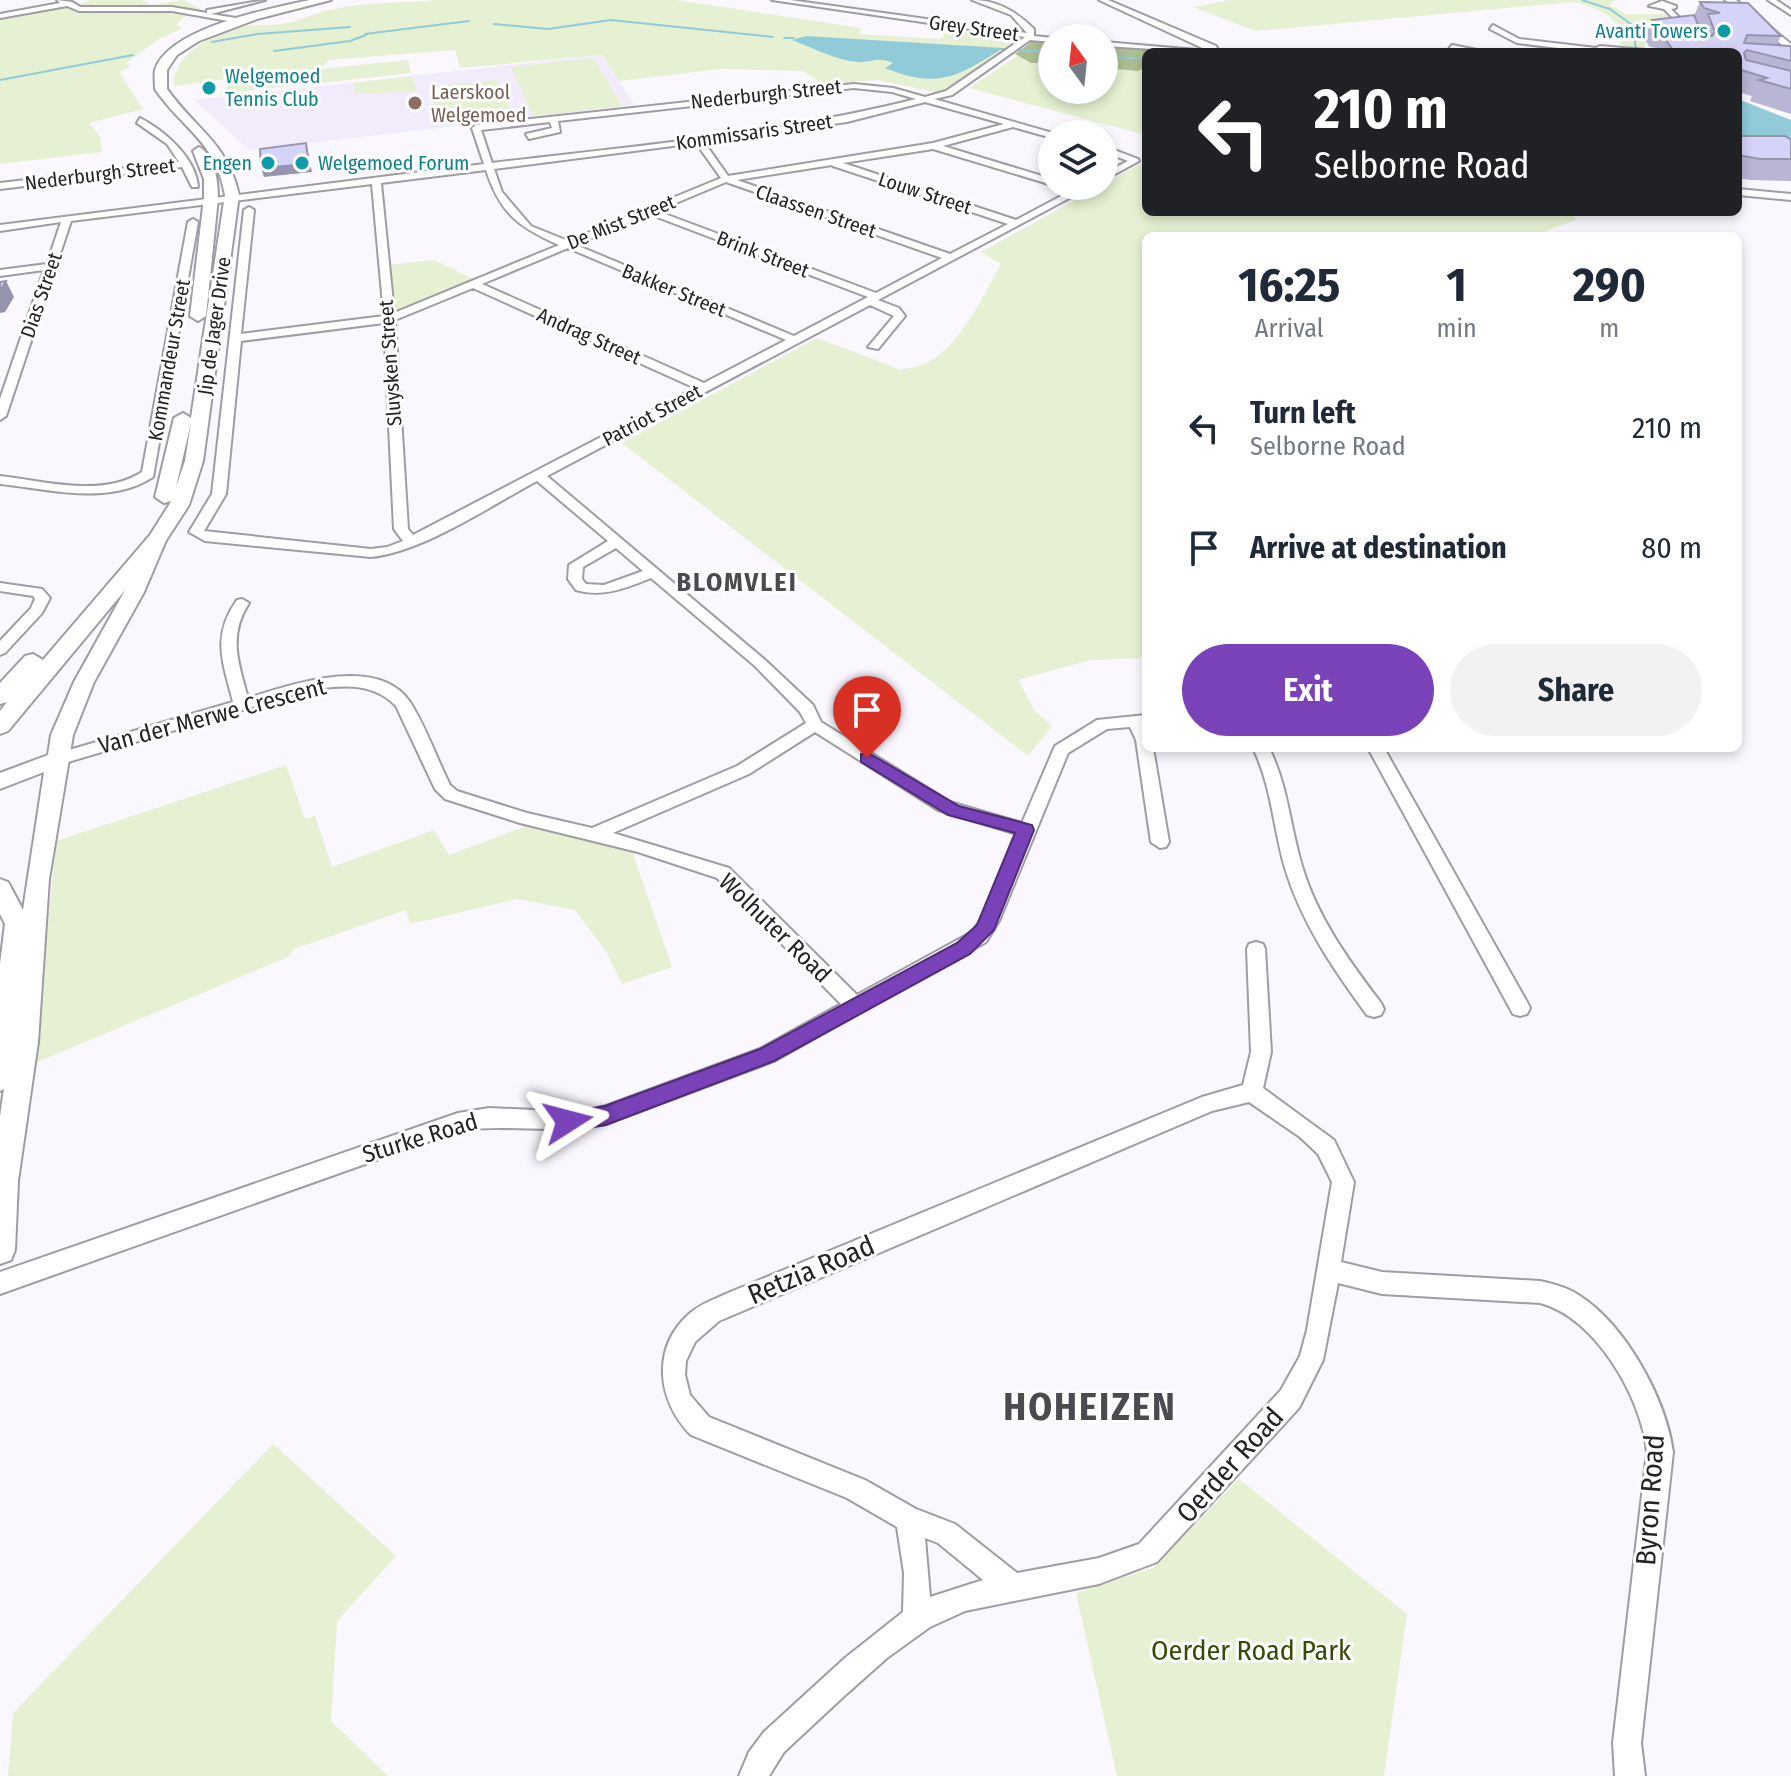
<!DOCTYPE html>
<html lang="en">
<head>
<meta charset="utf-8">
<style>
  body { margin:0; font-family:"Fira Sans Condensed",sans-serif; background:#f2f2f3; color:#1f2937; height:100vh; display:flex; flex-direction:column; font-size:30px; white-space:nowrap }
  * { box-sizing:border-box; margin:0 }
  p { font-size:26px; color:#747a83 }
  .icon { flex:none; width:44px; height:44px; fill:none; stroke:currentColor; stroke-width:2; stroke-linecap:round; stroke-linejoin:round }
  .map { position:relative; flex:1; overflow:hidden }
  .drawer { position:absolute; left:1142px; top:232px; width:600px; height:520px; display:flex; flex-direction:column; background:#fff; border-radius:12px; box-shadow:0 4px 12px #0003 }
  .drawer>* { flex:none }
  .guide { position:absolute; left:1142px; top:48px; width:600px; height:168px; border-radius:12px; box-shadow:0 4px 12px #0003; background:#202124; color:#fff; overflow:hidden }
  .needle { width:52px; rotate:345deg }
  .controls { position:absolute; left:1038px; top:24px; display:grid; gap:16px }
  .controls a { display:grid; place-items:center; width:80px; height:80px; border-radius:50%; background:#fff; box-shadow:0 4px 12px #0003; font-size:40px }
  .pin { position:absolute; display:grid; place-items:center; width:68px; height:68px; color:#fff; margin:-82px -34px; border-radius:50% 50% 50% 0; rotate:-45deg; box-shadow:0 0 8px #0007 }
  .pin .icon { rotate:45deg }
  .me { position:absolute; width:88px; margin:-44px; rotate:81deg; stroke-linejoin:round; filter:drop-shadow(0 0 6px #0008) }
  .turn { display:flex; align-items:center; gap:28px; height:168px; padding:0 40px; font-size:36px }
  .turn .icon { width:104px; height:104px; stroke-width:2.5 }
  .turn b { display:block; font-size:56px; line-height:68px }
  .eta { display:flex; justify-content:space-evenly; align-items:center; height:136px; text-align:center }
  .eta b { font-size:48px; font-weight:700; line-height:56px }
  .action { display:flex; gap:16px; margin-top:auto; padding:16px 40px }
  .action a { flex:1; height:92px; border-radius:48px; background:#7a42b9; color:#fff; font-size:32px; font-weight:700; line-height:92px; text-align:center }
  .action a+a { background:#f2f2f3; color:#1f2937 }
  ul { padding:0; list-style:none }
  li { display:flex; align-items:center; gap:24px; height:120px; padding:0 40px }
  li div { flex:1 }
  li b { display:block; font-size:30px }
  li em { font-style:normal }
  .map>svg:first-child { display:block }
</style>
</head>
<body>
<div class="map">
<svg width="1791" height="1776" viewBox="0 0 1791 1776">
  <rect width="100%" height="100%" fill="#faf7ff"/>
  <path fill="#f1ebfb" d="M602,55L634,105L249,150L194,100Z"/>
  <g fill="#e5f1d2">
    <path d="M91,0H142L151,5L183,0L203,10L76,5Z"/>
    <path d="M437,0H676L861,28L860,34L940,39L950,27L1007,35L1014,46L938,93L878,80L822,84L803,71L720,69L619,81L602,55L460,68L455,50L329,60L320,69L408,60L411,73L321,83L318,69L313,70L315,83L227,93V79L174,86C170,58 214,32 237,27C253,23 270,27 286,23C302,20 317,12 334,9C369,2 401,3 437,0Z"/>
    <path d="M1230,0H1616L1609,5L1626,14H1666L1687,32L1646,31L1645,49L1625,47L1620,43L1622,29C1610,14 1592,5 1573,2L1255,31L1193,7Z"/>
    <path d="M58,7L188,14L176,25L183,28L159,39L126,63L130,67L119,72L143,109L89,123L100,137L102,152L0,164V18Z"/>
    <path d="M1040,41L1052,42V90H1104V47L1146,52V135L969,88Z"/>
    <path d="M593,58L622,106L533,116L511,67Z"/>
    <path d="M412,76L417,91L356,94L353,83Z"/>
    <path d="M496,80L513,117L440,125L428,87Z"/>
    <path d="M1146,161V212H1571L1576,220L1532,236H1146V658L1090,660L1018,680L1035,711L1052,726L1028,756L622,443L817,338L899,369C951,371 979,302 1001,264L981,252Z"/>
    <path d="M434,260L476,280L403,310L392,309L388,265Z"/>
    <path d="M286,765L305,819L315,816L332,867L434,830L449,855L531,824L632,851L672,967L622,984L607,953L575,910L517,899L410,924L406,910L294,949L288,957L35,1063L56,841Z"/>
    <path d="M273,1444L396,1556L337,1621L331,1721L388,1776H8L13,1713Z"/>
    <path d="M1239,1479L1407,1614L1384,1776H1117L1076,1593L1153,1568Z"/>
  </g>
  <g fill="#adbe93">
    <path d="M1034,40L1052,41V63H1031L1015,54Z"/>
    <path d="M1104,46L1181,52H1146V67L1138,71L1104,68Z"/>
  </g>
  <g fill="#91cbd9">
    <path d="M806,36L1003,48C959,76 938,90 885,68L893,63C880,57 875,61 862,62C841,63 811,47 792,40Z"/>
    <path d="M1738,99L1791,120V153H1738Z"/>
  </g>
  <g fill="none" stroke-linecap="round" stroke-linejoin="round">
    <g stroke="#91cbd9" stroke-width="2">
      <path d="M1582,0L1610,9L1635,27V45L1639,52"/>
      <path d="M494,24L548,29L611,20L773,37"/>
      <path d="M365,34L469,21"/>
      <path d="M784,38H794"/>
      <path d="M212,42L258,34L350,27"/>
      <path d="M1001,49L1052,52"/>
      <path d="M274,51L350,41L366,35"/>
      <path d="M1104,56L1146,59"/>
      <path d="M0,80L133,55"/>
    </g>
    <g stroke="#9f9ca4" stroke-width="4">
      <g id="minor">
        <path d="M57,0L72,2L80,7H172L207,13V10L265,0L211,14L242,19L239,23L172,11H79L67,6L0,18V14L60,3Z"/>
        <path d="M772,0H790L1027,33L1011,15L972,0C997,0 1017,12 1034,29V36L1053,38L1052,42L1030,40L952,95L934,99L1056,134H1052V138L1013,127L943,146L1052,179V185L933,149L843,163L1016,220L1080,186H1092L878,300L899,308L905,316L878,349L868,347L894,316L870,305L547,476L765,660L813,705L821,722L950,802L1022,823L1055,746L1097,720L1146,715V748H1153L1169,842L1166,847L1160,848L1151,842L1136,740L1130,727L1107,729L1068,753L999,921L986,942L774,1061L606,1124C557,1135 508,1123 458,1131L0,1294V1272L458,1113L489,1108L578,1112L606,1106L760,1049L841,1004L717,878L638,852L520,823L445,799L435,789L396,706C372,681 339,685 306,691L58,765L50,759L52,755L233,702C223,662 211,637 237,600L242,599L249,603C228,635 238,663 248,698C291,685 377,654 410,702C426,727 437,759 450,785L457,791L527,813L592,828L737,766L806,723L800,712L755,666L651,578C626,588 602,598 576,590L568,579L569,565L608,541L537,481C490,506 423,552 371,557L205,541L189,532L212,494L244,210L249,207L254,210L241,334L384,316L372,184L71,221L6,416L0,420V399L44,270L0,276V270L47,264L61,222L0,231V225L484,164L472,128L476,125L854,84L893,88L925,97L946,91L1025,37ZM854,88L892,92L916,99C777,134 634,146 492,163L481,130L550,122L552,128L526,134L529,139L560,132L558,121ZM925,102L1004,124L933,143L728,176L704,142L847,122ZM696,143L721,178L568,241L531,226L502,192L494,169ZM832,165L833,166L1008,224L950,254L737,180ZM486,170C500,213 518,227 559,245L394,313L381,183ZM726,182L942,258L876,293L657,211ZM649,214L868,297L794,336L576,245ZM568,248L786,340L704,383L482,284ZM473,288L695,388L413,535L408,529L395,320ZM384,323L394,529L403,541L387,547L371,549L204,531L226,494L241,341ZM616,548L643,571L604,585L586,584L582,579L583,567ZM815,732L938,810L1017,834L982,918L972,932L857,995L729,868L613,833L749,774Z"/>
        <path d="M1099,0H1108L1216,46L1219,52H1211Z"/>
        <path d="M1768,0H1776L1791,10V15Z"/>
        <path d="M1662,1L1676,6V8L1671,9L1697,36H1691L1664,9L1649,6Z"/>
        <path d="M1493,25L1519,39L1596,48L1600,46L1668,52H1590L1517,43L1490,29Z"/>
        <path d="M1104,42L1197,50L1201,52L1104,46Z"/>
        <path d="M1452,45L1477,50L1478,52L1449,49Z"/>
        <path d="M140,118C165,131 196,158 198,187H192L182,167L0,189V183L179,162L167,144L137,123Z"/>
        <path d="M1104,146L1138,159L1139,161L1104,180V173L1128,161L1104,152Z"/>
        <path d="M1738,189L1791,194V200L1738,195Z"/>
        <path d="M193,219L198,222L153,477C108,506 50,489 0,484V476C45,481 102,498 142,472L188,222Z"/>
        <path d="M0,583L42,589L50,598L42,613L5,653L0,655V641L31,608L35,599L33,596L0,591Z"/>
        <path d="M1253,748H1269C1288,786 1290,826 1302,866C1317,917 1349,961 1381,1003L1384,1009L1381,1015L1374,1017L1367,1015C1334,970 1301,922 1285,868C1273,827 1272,787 1253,748Z"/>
        <path d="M1368,748H1384L1527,1002L1530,1008L1527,1014L1520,1016L1513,1014Z"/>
        <path d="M1256,942L1263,944L1265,949L1271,1052L1263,1088L1334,1140L1354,1182L1341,1262L1382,1272L1540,1281C1554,1284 1569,1288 1580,1296C1626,1326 1666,1399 1673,1452L1641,1743L1645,1776H1615L1613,1743L1647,1452C1642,1398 1595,1317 1540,1303L1382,1294L1338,1283L1323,1360L1299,1408L1157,1562L1099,1584L965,1611L930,1627L887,1658L842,1698L784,1752L769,1776H739L749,1752L764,1732L845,1658L903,1612L904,1573L897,1527L847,1498L691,1435C657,1401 651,1348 689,1314C700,1304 715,1299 728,1293L1202,1097L1243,1085L1251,1052L1247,949L1249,944ZM1249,1102L1300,1137L1318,1154L1332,1182L1307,1330L1300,1356L1281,1390L1139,1544L1099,1558L1017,1573L955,1524L916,1509L865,1480L709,1417L690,1395L685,1375L686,1361L695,1342L719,1321L1212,1111ZM925,1538L938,1543L983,1580L930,1597Z"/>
      </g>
    </g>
    <g stroke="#9f9ca4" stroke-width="4">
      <path id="tertiary" d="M158,533L167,538L144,592L94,682L73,735L49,879L38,1042L18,1181L15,1250L11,1260L0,1264V1116L4,1089L0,1091V964L5,924L0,914V879L8,882L23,910L44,772L0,789V773L48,755L51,735L74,682L124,592L149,538Z"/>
    </g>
    <g stroke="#9f9ca4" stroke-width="4">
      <g id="secondary">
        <path d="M310,0H331L257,19L199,41L177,55L167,70V89C196,130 227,142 239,195L203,461L189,505L165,542L8,731L0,734V711L7,702L0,704V683L25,656L33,654L43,660L150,535L169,505L171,501L164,503L155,497L174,418L183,413L191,418L225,195C215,140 184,131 155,89C155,84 154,75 155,70C168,28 272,8 310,0ZM191,423L185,461L176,487Z"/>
        <path d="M1725,0H1736L1791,44V52Z"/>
        <path d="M199,147C215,156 218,181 218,198L206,316L198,321L190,316L204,198V179L193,151Z"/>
      </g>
    </g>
    <use href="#minor" fill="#fff" fill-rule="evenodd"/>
    <use href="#tertiary" fill="#fff" fill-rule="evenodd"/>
    <use href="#secondary" fill="#fff" fill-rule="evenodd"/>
  </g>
  <g fill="#b8b5d5">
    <path d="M1700,2L1781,36L1776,45L1791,47V114L1750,101L1752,96L1738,92V52H1656L1658,48L1650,47L1644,39L1652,20L1694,16Z"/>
    <path d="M1738,136L1791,140V181L1750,180L1738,178Z"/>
  </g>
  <g fill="#9694ae">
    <path d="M306,143L312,172L264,177L261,168Z"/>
    <path d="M6,281L14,297L5,312L0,313V291Z"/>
  </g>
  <g fill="#d6d3f8" stroke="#9694ae" stroke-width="2">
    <path d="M1700,2L1748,3L1781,36L1747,35L1744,43L1790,46L1791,47V61L1747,50L1744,53L1746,60L1791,71V89L1759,80L1767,78L1738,69V52H1678L1673,50L1663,36H1676L1678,31L1657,28L1652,20L1694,15L1702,35L1712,36L1715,32L1708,14L1720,13L1704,8Z"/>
    <path d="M1738,136H1785L1791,140V159H1760L1738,155Z"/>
    <path d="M306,143L309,164L261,168L260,149Z"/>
    <path d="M6,281L0,291V282Z"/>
  </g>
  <path fill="#7a42b9" stroke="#4f2b78" stroke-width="2" d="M867,752L959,806L1032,825L1034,830L994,930L970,954L774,1061L606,1125L568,1130L561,1128L558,1121L561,1114L605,1106L760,1049L957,943L977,925L1015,833L948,815L861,762V754Z"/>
  <g fill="#0f9aa8" stroke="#fff" stroke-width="3">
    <circle cx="1724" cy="31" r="8"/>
    <circle cx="209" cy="88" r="8"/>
    <circle cx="268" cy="163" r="8"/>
    <circle cx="302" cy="163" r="8"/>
  </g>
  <circle fill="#8d6e63" stroke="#fff" stroke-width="3" cx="415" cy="103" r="8"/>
  <g text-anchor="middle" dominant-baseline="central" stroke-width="6" stroke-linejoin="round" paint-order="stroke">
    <g font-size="20" fill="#242327" stroke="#fff">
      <text transform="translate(974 28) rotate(8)">Grey Street</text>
      <text transform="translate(766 94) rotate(-6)">Nederburgh Street</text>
      <text transform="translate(754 132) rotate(-8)">Kommissaris Street</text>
      <text transform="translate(100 174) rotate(-7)">Nederburgh Street</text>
      <text transform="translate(925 193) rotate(18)">Louw Street</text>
      <text transform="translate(816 211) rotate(19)">Claassen Street</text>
      <text transform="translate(621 222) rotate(-22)">De Mist Street</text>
      <text transform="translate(763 254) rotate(21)">Brink Street</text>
      <text transform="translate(674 290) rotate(22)">Bakker Street</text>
      <text transform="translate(41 295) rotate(-71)">Dias Street</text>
      <text transform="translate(214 326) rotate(-82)">Jip de Jager Drive</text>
      <text transform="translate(589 336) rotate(24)">Andrag Street</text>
      <text transform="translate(169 360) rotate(-80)">Kommandeur Street</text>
      <text transform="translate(390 363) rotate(-94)">Sluysken Street</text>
      <text transform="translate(652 415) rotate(-28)">Patriot Street</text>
    </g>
    <g font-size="20" fill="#0d838f" stroke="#fff" text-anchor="end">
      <text x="1708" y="31">Avanti Towers</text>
      <text x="225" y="76" text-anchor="start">Welgemoed<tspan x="225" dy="23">Tennis Club</tspan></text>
      <text x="252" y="163">Engen</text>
      <text x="318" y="163" text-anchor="start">Welgemoed Forum</text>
    </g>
    <g font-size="20" fill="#785e54" stroke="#fff" text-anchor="start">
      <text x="431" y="92">Laerskool<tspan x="431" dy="23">Welgemoed</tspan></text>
    </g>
    <g font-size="24" fill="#242327" stroke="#fff">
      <text transform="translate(212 716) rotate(-15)">Van der Merwe Crescent</text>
      <text transform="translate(775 928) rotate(44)">Wolhuter Road</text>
      <text transform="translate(420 1138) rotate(-17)">Sturke Road</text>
    </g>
    <g font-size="26" font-weight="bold" letter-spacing="2" fill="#4c4a51" stroke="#fff">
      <text x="737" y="582">BLOMVLEI</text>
    </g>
    <g font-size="28" fill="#242327" stroke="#fff">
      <text transform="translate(811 1270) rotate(-23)">Retzia Road</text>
      <text transform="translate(1230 1465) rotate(-48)">Oerder Road</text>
      <text transform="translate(1650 1500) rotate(-86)">Byron Road</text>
    </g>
    <g font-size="28" fill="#384b06" stroke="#fff">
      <text x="1251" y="1650">Oerder Road Park</text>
    </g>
    <g font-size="38" font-weight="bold" letter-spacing="2" fill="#4c4a51" stroke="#fff">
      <text x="1090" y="1407">HOHEIZEN</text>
    </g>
  </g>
</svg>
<div class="controls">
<a><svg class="needle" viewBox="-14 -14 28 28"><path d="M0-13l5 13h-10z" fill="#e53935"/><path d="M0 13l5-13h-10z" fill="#747a83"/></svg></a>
<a><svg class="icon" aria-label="layers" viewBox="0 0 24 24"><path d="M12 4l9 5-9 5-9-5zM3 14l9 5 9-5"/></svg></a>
</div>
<div class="pin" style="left:867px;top:758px;background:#d93025"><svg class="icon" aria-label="arrive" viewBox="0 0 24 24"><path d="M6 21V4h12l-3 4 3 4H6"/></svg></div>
<svg class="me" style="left:568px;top:1121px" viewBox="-20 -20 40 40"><path d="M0-17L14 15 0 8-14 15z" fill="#7a42b9" stroke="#fff" stroke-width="4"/></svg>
<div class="guide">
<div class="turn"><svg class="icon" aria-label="left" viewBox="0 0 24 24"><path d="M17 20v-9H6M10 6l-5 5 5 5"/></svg><div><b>210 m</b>Selborne Road</div></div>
</div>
<section class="drawer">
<div class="eta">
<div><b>16:25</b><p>Arrival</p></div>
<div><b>1</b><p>min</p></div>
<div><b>290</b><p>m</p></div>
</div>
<ul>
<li><svg class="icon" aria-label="left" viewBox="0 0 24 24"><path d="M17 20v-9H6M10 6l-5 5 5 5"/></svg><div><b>Turn left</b><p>Selborne Road</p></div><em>210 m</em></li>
<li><svg class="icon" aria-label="arrive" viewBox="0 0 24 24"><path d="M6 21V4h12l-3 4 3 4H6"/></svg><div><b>Arrive at destination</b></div><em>80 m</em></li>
</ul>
<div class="action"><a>Exit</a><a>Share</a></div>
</section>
</div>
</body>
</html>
